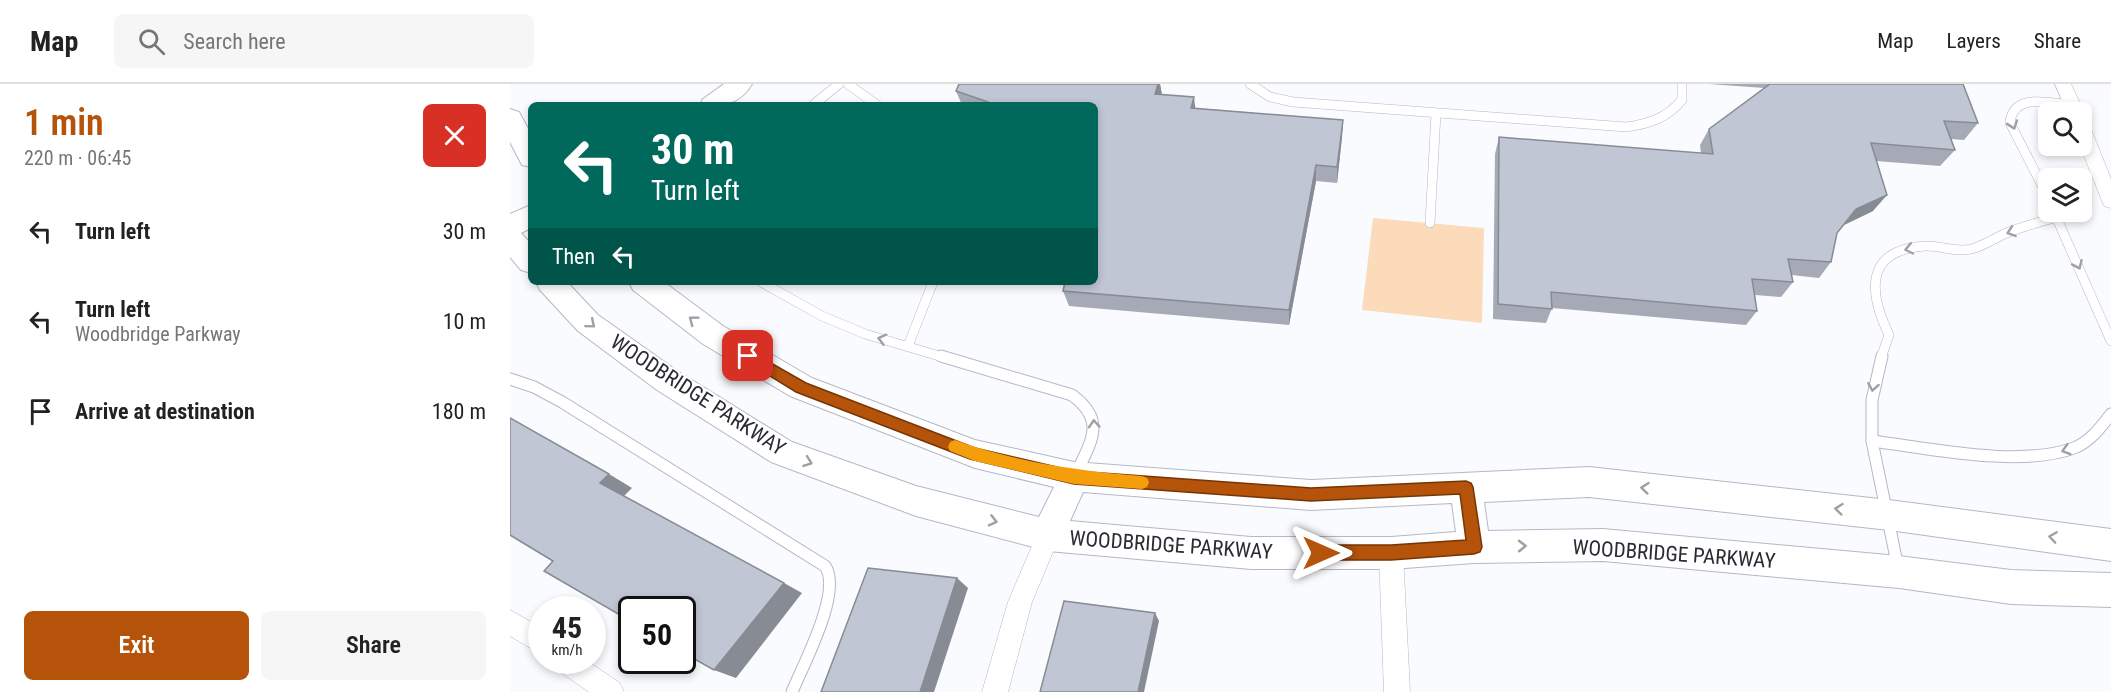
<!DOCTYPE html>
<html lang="en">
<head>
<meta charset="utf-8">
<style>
  body { margin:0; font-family:"Roboto Condensed",sans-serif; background:#f6f6f6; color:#222; height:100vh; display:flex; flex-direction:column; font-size:22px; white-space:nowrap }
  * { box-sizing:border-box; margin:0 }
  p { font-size:20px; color:#767676 }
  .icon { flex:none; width:33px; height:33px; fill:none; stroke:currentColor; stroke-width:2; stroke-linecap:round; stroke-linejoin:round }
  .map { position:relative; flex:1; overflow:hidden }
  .panel { display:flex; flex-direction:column; background:#fff; width:510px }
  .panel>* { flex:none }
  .top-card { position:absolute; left:18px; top:18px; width:570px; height:183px; border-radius:9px; box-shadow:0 3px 9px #0003; background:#00695c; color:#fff; overflow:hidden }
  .controls { position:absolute; left:1528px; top:18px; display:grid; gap:12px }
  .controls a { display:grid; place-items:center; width:54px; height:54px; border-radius:9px; background:#fff; box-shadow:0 3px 9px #0003; font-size:30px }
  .speed { position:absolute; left:18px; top:512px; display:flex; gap:12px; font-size:30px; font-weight:700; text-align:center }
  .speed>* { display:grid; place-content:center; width:78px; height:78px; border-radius:50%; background:#fff; box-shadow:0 3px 9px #0003; line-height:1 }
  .speed small { font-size:15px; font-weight:400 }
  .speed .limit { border:3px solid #111; border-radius:9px; background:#fff; color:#111 }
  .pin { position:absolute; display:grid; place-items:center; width:51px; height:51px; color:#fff; margin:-26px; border-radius:12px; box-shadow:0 3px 9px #0006 }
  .me { position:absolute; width:66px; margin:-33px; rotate:90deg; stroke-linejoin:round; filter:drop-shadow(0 0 4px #0008) }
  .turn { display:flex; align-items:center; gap:21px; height:126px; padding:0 24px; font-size:27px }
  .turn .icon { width:78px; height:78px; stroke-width:2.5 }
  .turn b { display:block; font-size:42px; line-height:51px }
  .then { display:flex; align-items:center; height:57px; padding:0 24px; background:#0003; gap:12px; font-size:22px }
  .round { display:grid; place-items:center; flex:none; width:63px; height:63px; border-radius:9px; background:#f6f6f6 }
  .overview { display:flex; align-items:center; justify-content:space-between; height:102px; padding:0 24px }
  h1 { font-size:36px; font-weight:600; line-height:45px; color:#b45309 }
  .button { display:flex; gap:12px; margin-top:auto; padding:12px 24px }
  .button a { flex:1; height:69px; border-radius:9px; background:#b45309; color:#fff; font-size:24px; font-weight:600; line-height:69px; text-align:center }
  .button a+a { background:#f6f6f6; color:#222 }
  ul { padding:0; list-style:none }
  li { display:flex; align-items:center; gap:18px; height:90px; padding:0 24px }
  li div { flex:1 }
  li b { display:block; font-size:22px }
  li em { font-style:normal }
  header { display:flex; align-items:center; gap:36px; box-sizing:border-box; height:84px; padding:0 30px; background:#fff; border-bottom:2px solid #e0e0e0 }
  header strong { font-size:28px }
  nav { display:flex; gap:33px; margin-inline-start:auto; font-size:21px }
  .search { width:420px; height:54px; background:#f6f6f6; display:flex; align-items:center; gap:15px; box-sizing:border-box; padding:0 21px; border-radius:9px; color:#767676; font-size:22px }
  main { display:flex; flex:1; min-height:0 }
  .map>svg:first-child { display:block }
</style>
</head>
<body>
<header>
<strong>Map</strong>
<div class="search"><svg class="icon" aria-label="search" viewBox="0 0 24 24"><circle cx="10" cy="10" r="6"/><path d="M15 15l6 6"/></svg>Search here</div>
<nav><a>Map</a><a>Layers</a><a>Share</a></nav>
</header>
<main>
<section class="panel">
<div class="overview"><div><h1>1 min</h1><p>220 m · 06:45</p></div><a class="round" style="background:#d93025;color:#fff"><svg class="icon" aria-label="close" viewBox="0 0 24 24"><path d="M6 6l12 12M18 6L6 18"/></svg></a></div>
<ul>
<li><svg class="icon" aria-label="left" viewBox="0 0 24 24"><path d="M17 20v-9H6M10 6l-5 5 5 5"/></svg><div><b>Turn left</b></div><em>30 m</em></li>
<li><svg class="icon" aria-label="left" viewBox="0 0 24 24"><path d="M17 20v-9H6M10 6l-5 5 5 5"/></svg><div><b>Turn left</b><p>Woodbridge Parkway</p></div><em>10 m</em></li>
<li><svg class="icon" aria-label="arrive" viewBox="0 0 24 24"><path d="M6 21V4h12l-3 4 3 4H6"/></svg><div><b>Arrive at destination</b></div><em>180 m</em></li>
</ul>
<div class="button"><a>Exit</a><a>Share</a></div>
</section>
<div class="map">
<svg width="1601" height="608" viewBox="0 0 1601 608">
  <rect width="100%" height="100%" fill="#fafbfe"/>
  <path fill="#fbdbba" d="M863,134L974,144L972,239L852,226Z"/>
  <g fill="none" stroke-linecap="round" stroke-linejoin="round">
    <g stroke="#b2b8c6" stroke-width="10">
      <g id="lane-far1">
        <path d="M338,0L367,21"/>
        <path d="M740,0L760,13L783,18L1116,43C1139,40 1157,34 1172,16V0"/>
        <path d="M303,21L329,0"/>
        <path d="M1539,115L1500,39C1503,8 1540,19 1562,21"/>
        <path d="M1544,128L1601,257"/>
        <path d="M920,139L926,29"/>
        <path d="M251,198L312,232L355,250L436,274"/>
        <path d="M398,262L423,198"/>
        <path d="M1371,274L1379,251C1358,207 1355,166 1415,162C1430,161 1445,169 1461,165C1474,162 1486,153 1499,148C1514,142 1531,138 1547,133"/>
      </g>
    </g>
    <g stroke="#b2b8c6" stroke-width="13">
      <g id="lane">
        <path d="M431,272L562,311C597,337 581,357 566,390"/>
        <path d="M0,295L24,303L52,318L315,482C333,507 293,581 282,608"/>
        <path d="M1362,357V316L1372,272"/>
        <path d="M1388,484L1362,357C1419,364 1509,384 1564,364C1580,358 1591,343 1601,330"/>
      </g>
    </g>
    <g stroke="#b2b8c6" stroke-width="1">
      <g id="street">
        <path d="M1545,0H1561L1574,28L1572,31V28H1557Z"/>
        <path d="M1572,39L1578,41L1581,45L1601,95V124L1594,122L1570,62H1572Z"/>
        <path d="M538,440L546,443L550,451L522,518L498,608H472L498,518L530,443Z"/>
        <path d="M881,458L889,461L893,469L900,608H874L869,469L873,461Z"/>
        <path d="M0,526L32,544V571L0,552Z"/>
        <path d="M43,576H76L110,599L114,608H79L46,585Z"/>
      </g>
    </g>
    <g stroke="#b2b8c6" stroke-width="2">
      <g id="secondary">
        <path d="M214,0H242C229,22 212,21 190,21L193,15Z"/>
        <path d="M0,25L9,28L21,50V83L12,81L0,58Z"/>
        <path d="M21,121V144L11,149L21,160V189L11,186L0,173V130Z"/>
        <path d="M26,198H57L88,231L169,288L282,358L406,402L529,433L544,403L465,384L280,312L193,260L123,206L119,198H154L213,242L302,294L465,356L564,378L801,396L1079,383L1379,416L1601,445V477L1379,446L1079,413L974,418L978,447L1093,445L1389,472L1501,486L1601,489V523L1501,520L1389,504L1093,477L964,479L881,485H741L538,467L406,432L261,378L147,306L68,247L30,206ZM573,408L801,426L942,419L946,448L881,453H741L560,437Z"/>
      </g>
    </g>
    <use href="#lane-far1" stroke="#fff" stroke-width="9"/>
    <use href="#lane" stroke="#fff" stroke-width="11"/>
    <use href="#street" fill="#fff" fill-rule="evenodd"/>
    <use href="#secondary" fill="#fff" fill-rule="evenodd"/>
  </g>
  <g fill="#a5aab6">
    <path d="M449,0H650L652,11L685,24L833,36L832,53L827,99L806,97L779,241L559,222L553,207L585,198V21H452L446,7Z"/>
    <path d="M1199,0H1453L1468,39L1454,56L1441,55L1445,66L1430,82L1366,77L1363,127L1334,141L1327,149L1321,178L1309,194L1282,191L1283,198L1271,213L1245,211L1247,227L1236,241L1042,224L1036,239L983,235L985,70L989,53L1191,70L1190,61L1199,45L1254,4Z"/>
  </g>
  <g fill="#868b94">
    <path d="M648,0H650L652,11L645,10Z"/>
    <path d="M684,13L686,30L681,24Z"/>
    <path d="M833,36L832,53L827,99V83Z"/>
    <path d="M806,81V97L779,241V226Z"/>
    <path d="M1377,111L1363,127L1334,141L1346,125Z"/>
    <path d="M99,390L122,404L113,413L90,399Z"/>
    <path d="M447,494L458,504L424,608H410Z"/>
    <path d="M274,499L292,509L226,594L204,586Z"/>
    <path d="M645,529L649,537L634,608H628Z"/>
  </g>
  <g fill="#c0c6d4" stroke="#868b94" stroke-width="1.5">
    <path d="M449,0H648L645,10L684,13L681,24L833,36L827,83L806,81L779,226L553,207L555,198H585V101L587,94H585V21H483L478,18L446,7Z"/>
    <path d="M1260,0H1453L1468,39L1434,37L1445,66L1361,59L1377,111L1346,125L1327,149L1321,178L1278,175L1283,198L1242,195L1247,227L1041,208L1042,225L988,220L989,53L1203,70L1199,45Z"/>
    <path d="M0,334L99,390L90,399L274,499L204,586L172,568V525H122V538L34,487L43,477L0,451Z"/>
    <path d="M358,484L447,494L410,608H311Z"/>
    <path d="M554,517L645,529L628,608H530Z"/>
  </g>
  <defs><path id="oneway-chevron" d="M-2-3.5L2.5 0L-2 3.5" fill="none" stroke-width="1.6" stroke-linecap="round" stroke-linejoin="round" transform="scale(1.5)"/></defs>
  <g stroke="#9fa0a3">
    <use href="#oneway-chevron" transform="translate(1503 41) rotate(71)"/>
    <use href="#oneway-chevron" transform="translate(1501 148) rotate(161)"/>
    <use href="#oneway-chevron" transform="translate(1399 165) rotate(168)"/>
    <use href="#oneway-chevron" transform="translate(1568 181) rotate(66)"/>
    <use href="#oneway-chevron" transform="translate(183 236) rotate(-143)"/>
    <use href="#oneway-chevron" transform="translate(81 240) rotate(40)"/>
    <use href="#oneway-chevron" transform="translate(372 255) rotate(-165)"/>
    <use href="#oneway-chevron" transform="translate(1363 303) rotate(100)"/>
    <use href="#oneway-chevron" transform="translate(584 340) rotate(-94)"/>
    <use href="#oneway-chevron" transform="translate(1556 366) rotate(164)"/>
    <use href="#oneway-chevron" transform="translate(298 378) rotate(20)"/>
    <use href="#oneway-chevron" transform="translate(1135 404) rotate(-174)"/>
    <use href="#oneway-chevron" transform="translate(1329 425) rotate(-174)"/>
    <use href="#oneway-chevron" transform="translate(483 437) rotate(14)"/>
    <use href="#oneway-chevron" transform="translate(1543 453) rotate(-172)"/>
    <use href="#oneway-chevron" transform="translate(1012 462) rotate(-1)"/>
  </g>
  <path fill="#b45309" stroke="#753606" stroke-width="1.5" d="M238,266L296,299L465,364L564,387L801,404L956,397L961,399L963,403L972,463L970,468L964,470L881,476H811L805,474L803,469L805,464L811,461H881L956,456L950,410L801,417L564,400L460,375L286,308L234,276L232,272L234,268Z"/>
  <path fill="#f59e0b" d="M445,356C505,378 569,387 632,392L637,394L639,398L637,403L632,405L564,400L465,377L440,367L438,363L440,358Z"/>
  <g text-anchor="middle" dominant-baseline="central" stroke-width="4.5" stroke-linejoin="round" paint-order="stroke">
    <g font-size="21" fill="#2a2c32" stroke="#fff">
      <text transform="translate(188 311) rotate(33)">WOODBRIDGE PARKWAY</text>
      <text transform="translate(661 461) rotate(4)">WOODBRIDGE PARKWAY</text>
      <text transform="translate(1164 470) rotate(4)">WOODBRIDGE PARKWAY</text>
    </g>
  </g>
</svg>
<div class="controls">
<a><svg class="icon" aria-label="search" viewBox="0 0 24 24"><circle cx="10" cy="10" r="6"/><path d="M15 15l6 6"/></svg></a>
<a><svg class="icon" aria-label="layers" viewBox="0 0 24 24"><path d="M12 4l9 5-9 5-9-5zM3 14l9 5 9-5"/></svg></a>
</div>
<div class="speed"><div>45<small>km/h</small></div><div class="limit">50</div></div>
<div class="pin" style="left:238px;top:272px;background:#d93025"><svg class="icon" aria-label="arrive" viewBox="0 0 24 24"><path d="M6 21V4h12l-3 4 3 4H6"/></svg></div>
<svg class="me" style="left:811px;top:469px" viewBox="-20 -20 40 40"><path d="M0-17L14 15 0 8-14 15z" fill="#b45309" stroke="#fff" stroke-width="4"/></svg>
<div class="top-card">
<div class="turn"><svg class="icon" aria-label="left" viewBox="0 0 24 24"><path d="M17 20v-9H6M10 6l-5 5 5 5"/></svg><div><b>30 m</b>Turn left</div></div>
<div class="then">Then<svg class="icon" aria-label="left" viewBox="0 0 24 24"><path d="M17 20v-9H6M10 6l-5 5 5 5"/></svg></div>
</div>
</div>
</main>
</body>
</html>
